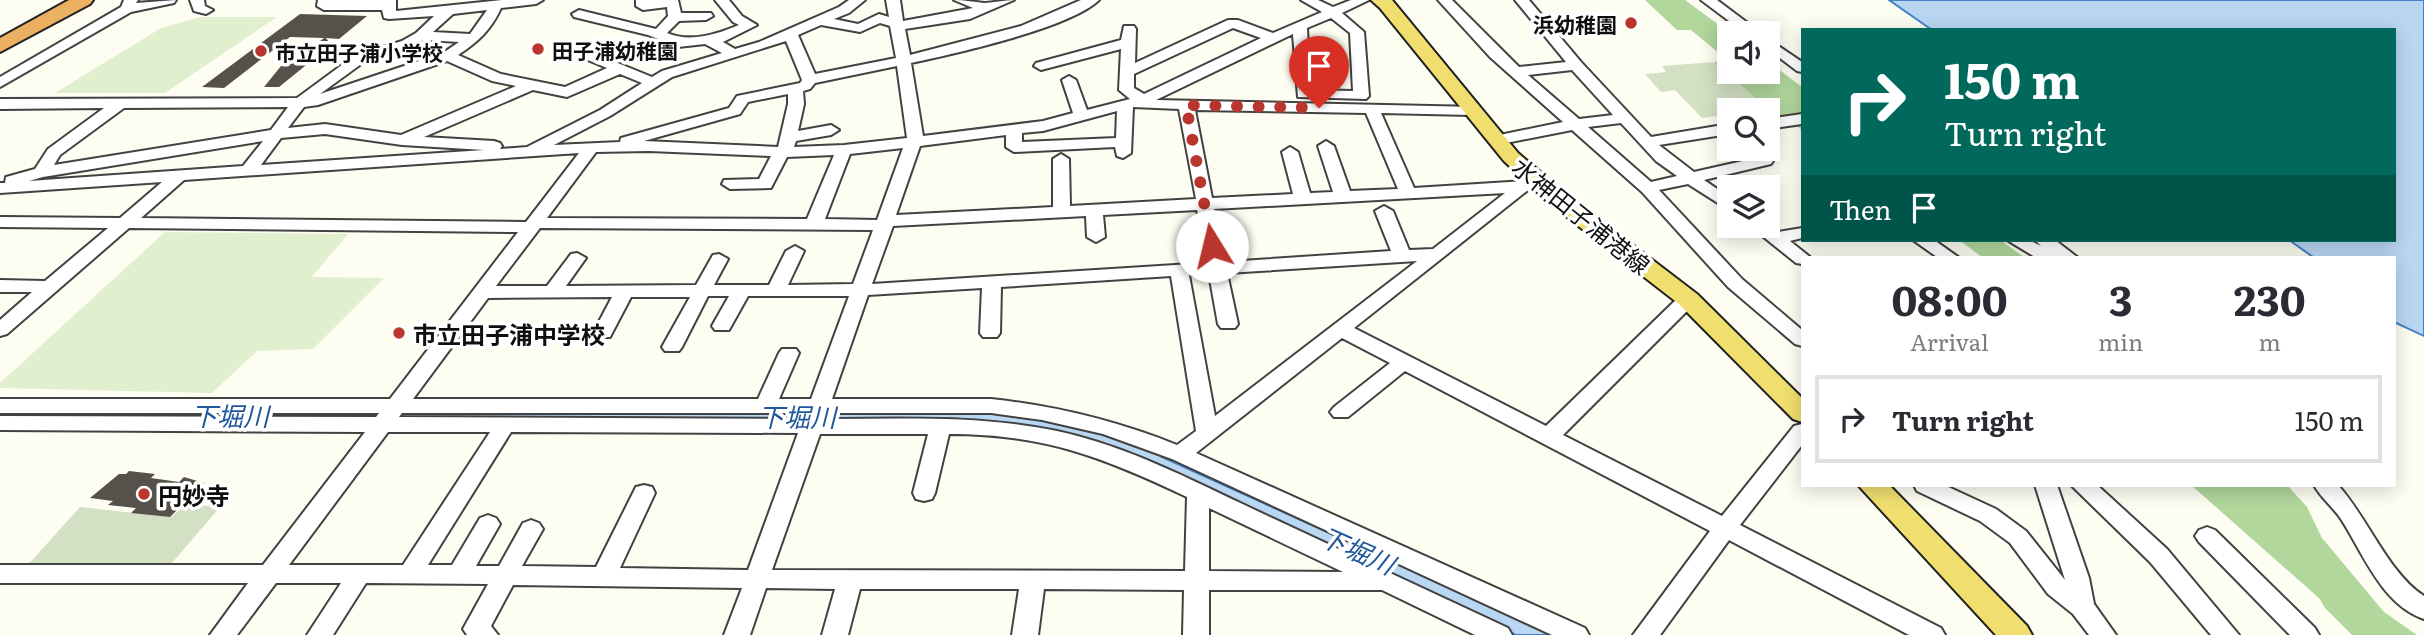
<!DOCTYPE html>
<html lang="en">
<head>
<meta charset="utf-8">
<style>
  body { margin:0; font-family:Literata,"Noto Sans JP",serif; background:#f7f7f7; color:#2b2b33; height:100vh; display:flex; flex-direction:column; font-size:26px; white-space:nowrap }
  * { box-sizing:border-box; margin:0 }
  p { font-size:23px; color:#7c7c81 }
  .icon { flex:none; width:38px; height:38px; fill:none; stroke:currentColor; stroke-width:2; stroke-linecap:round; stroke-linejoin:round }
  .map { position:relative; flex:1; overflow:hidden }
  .panel { position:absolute; left:1801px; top:256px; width:595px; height:231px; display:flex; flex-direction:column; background:#fff; border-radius:0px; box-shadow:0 4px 18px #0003 }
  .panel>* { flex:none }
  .top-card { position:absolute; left:1801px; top:28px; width:595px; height:214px; border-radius:0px; box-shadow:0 4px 18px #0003; background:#00695c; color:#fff; overflow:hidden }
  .fabs { position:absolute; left:1717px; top:21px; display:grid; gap:14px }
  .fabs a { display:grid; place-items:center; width:63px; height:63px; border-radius:0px; background:#fff; box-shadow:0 4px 18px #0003; font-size:35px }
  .pin { position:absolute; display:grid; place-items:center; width:60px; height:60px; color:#fff; margin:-72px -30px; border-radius:50% 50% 50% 0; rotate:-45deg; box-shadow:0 0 7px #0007 }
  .pin .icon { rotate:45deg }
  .me { position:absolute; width:77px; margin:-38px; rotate:351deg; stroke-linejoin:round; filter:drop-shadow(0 0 5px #0008) }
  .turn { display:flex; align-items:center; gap:24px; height:147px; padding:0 28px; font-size:32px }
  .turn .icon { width:91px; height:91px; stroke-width:2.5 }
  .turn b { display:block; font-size:49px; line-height:60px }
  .then { display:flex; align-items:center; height:66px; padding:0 28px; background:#0003; gap:14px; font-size:26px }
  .eta { display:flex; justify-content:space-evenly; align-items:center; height:119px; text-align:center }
  .eta b { font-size:42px; font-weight:700; line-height:49px }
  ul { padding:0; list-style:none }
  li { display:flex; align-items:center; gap:21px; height:88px; margin:0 14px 10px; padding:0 14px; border:4px solid #e1e1e2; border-radius:0px }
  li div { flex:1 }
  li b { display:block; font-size:26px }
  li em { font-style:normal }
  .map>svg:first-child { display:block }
</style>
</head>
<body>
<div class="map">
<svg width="2424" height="635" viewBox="0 0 2424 635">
  <rect width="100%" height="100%" fill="#fefdf2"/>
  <g fill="#b1d79d">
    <path d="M1645,0H1685L1730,33L1729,72H1768V61L1802,87V130L1786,118L1779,119L1714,62L1726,59L1691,30H1677Z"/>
    <path d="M1959,240H2000L2024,257H1982Z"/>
    <path d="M2191,485H2287L2307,507L2322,538L2384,612L2417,635H2352L2325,608L2319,598Z"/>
  </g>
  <g fill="#d3e0c3">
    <path d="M1714,62L1779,119L1768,120V110H1729V124H1725L1716,116L1702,118L1675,90L1661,92L1645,74L1666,72L1662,66Z"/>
    <path d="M187,504L220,507L165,571L25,568L80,507L171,517Z"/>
  </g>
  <g fill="#e0efce">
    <path d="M200,17H277L165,93H55L161,28Z"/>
    <path d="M165,232L348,234L312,277L384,278L313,349L257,351L212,393L0,388V383Z"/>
  </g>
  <g fill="#b9d7f3" stroke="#4484c6" stroke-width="2">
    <path d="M1889,0H2424V336L2394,322V257H2313L2289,240H2394V30H1932Z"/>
    <path d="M1120,438L1554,635H1516L1114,446Z"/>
  </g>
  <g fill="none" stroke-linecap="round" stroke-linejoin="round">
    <path fill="#b9d7f3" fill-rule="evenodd" d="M0,404L999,407L1088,420L1159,446L1163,453L1159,460L1149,463L1084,438L999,425L0,422Z"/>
  </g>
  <g fill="#57514c">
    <path d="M300,14L367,16L339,39L326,38L331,45L279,87H264L281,66H288L324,38L290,37L224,88L202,87Z"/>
    <path d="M129,471L155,474L151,478L179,482L184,477L204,483L170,517L131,513L136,508L108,505L113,501L90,498L119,474H126Z"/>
  </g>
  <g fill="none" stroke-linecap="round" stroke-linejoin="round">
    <g stroke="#424242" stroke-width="4">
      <g id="minor">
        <path d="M124,0H138L136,3L176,0L174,3L131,12L0,87V77L121,7Z"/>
        <path d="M190,0H204L205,6L213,10L206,14L194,11Z"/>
        <path d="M318,0H396V11L502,0H543L536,4L501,8C491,30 478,42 458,55L501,74L565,87L607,68L566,51V45L571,44L652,77L662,71L722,53L705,44L678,47L648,35L574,17L572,14L579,10L656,29L668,16L667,7L643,10L636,6V0H678L681,13H711L713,16L706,20L679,21L667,33C691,43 717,34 739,25L733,22L715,0H729L742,16L757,25L723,42L735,49L759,42L839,7L849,0H865L849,13L834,19L858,24L879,14L889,17L886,0H900L903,21L973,8L954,0C965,0 974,2 984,3C991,3 1005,0 1014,0L970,19L905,29L910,55L1021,26L1081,0H1099C1070,28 953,54 911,63L923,136L1043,121L1073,113L1062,80L1069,76L1076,80L1087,110L1130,99L1119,90L1121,49L1041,70L1034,66L1036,63L1121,40L1124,26H1134L1136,29L1135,63L1228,20H1238L1273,33L1322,12L1301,0H1318L1333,7L1351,0H1369L1342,13L1364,32L1369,96L1366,99L1298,97L1293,34L1156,100L1477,107L1480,110L1477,113L1472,115L1381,113L1414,188L1525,181L1533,186L1354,328L1546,426L1681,295H1695L1697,299L1695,303L1563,435L1722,516L1794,426L1802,424V445L1740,525L1941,628L1945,635H1909L1729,540L1660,635H1633L1710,531L1405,371L1348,417H1334L1330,412L1334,407L1390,363L1342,338L1196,453L1585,628L1589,635H1552L1172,459L1103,434L1042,420L991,413H827L825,419C902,419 981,415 1057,431C1127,446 1189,479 1253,509C1338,549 1423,588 1508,628L1512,635H1475L1382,590H1209V635H1183L1184,590L1044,589L1038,635H1012L1019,589H860L848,635H822L835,589L766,588L750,635H724L742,588L513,585L491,626L498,635H467L463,629L488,584L366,583L333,635H307L341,583H276L237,635H210L248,583H0V565H263L365,432L0,430V416L376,417L379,413H0V399H390L518,232L129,228L7,334L0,336V320L32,292H0V280L45,281L108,228L0,227V217L120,218L162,182L0,193V183H5L6,177L35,169L48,149L104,108L0,109V99L297,98L354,56L402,41L416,33L434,16L389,19L384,18L382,10H324L317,6ZM487,10L470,34L433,32L453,14ZM1331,18L1350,33L1353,91L1310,90L1307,28ZM880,23L890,26L896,58L815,74L798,35L821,25L860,32ZM1233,28L1261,38L1144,94L1134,88V74ZM424,40L459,42L443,53L320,94L364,62L412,47ZM786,41L802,80L800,83L737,96L729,108L621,138L620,142L554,145L610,116L672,77ZM447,61L492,81L516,86L401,135L325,124L288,128L304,107L318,105ZM897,66L907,138L844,145L794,147L796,141L831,135L839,130L831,125L798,131L804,104L803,91L810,89L815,83ZM620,74L642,83L600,110L527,147L500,149L502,146L500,143L494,141L424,137L533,90L567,97ZM788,94V104L778,147L644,141L740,114L748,102ZM288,107L271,130L54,165L60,155L124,108ZM1133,107L1179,109L1196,199L1070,206L1069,159L1061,154L1053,159V207L896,215L920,146L1006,135V147L1014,152L1115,147L1117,156L1123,158L1131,153ZM1195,110L1366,113L1398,189L1350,191L1334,146L1326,141L1318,146L1333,192L1310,193L1298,152L1290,147L1282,152L1293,194L1212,198ZM1117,111L1116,138L1022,142V133L1043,131ZM325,134L402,145L484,150L261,165L281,138ZM263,141L243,166L29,181L43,177ZM903,148L877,220L825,219L850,154ZM649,151L771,156L759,179L724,180L722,184L730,189L771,188L787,157L834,155L807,219L547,218L596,152ZM579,153L526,222L141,218L184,180ZM1505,193L1433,249L1409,250L1393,211L1384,206L1375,211L1391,251L1225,262L1214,209ZM1197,210L1207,263L872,284L893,226L1086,216L1087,237L1096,242L1105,237L1103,215ZM540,228L873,230L853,284L788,285L804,251L795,246L786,251L769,285H714L728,259L719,254L713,255L696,285L566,286L586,258L577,253L571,254L547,286H496ZM1417,261L1215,416L1189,275L1209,274L1218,324L1221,328H1235L1238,324L1227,273ZM1171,276L1196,431L1177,445C1117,421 1056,406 991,399H832L868,295L982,288L980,333L983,337H997L1000,333L1001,287ZM708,296H729L712,326L715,330H729L748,296H849L811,399H779L799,353L796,349H782L779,353L758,399H413L488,298L612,297L593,333L596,337H610L631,297H690L662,347L665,351H679L682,347ZM402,413H806L804,419L399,417ZM388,432H490L403,565H289ZM511,432L798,433L748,570L620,568L655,493L652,487L644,485L636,487L596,567L522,566L543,529L539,523L531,520L523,523L499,566H476L500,524L496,518L488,515L480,518L452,565H428ZM820,434H928L913,493L916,499L924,501L932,499L935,493L949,434C1044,434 1103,457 1187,497L1185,571L772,570ZM1209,508L1343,572L1209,571Z"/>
        <path d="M1438,0H1452L1519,67L1566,62L1515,0H1529L1581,62L1651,137L1729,124V134L1659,145L1694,172L1765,156L1771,158L1773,161L1771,164L1704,180L1729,197V210L1688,184L1659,190L1742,279L1802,330V346L1795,344L1728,287L1642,192L1572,130L1496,145L1490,143L1488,140L1490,137L1563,122L1490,57ZM1572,70L1613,115L1579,119L1528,75ZM1621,123L1656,161L1677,176L1651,182L1588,127Z"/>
        <path d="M1701,0H1717L1761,33H1745Z"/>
        <path d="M1768,39L1802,62V72L1797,71L1768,49Z"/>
        <path d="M1802,114V124L1768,129V119Z"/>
        <path d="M1768,224L1778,232L1802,228V238L1790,241L1810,257H1802V264L1796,263L1750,226Z"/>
        <path d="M1913,240H1934L1958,257H1937Z"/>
        <path d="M2007,240H2029L2041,246L2035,240H2055L2077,257H2035Z"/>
        <path d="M1914,485H1944L1996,509L2026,531L2065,580L2035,485H2057L2089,578L2094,604L2116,635H2089L2073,614L2048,594L2010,543L1980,521L1917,491Z"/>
        <path d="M2071,485H2097L2167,549L2239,635H2211L2150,562Z"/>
        <path d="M2314,485H2338C2367,517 2389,574 2424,596V619C2382,605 2363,553 2341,519C2333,507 2321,498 2314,485Z"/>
        <path d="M2207,527L2215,530L2315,628L2319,635H2290L2199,542L2195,536L2199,530Z"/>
      </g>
    </g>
    <g stroke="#202020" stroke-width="4">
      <g id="major">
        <path d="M1371,0H1392L1518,153L1566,194L1697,294L1802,398V422L1793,419L1679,304L1550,204L1504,161L1380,8Z"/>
        <path d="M1858,485H1889L2027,626L2032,635H1996Z"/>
      </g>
    </g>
    <g stroke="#202020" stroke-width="4">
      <path id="highway" d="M69,0H93L90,4L0,52V38Z"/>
    </g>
    <use href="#minor" fill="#fff" fill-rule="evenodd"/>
    <use href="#major" fill="#f0df6f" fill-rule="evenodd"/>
    <use href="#highway" fill="#ecb062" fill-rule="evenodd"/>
  </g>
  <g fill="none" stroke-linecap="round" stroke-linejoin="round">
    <path stroke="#b8362e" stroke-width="12" stroke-dasharray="0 21.6" d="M1212,246L1186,105L1319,108"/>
  </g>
  <g fill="#b8362e" stroke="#fff" stroke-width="2.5">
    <circle cx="1631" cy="23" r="7"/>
    <circle cx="538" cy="49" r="7"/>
    <circle cx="261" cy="51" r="7"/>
    <circle cx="399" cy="333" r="7"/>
    <circle cx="144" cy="494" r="7"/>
  </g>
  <g text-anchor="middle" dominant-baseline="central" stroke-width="7" stroke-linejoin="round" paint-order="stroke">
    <g font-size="21" font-weight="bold" fill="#0f0f0f" stroke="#fff" text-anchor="start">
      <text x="1617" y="23" text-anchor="end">浜幼稚園</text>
      <text x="552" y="49">田子浦幼稚園</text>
      <text x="275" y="51">市立田子浦小学校</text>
    </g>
    <g font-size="24" fill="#0f0f0f" stroke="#fff">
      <text transform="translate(1582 215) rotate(39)">水神田子浦港線</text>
    </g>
    <g font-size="24" font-weight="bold" fill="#0f0f0f" stroke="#fff" text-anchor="start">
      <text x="413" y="333">市立田子浦中学校</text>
      <text x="158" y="494">円妙寺</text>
    </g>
    <g font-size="26" font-style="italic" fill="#1e579a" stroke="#fff">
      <text x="230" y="414">下堀川</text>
      <text x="797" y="415">下堀川</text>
      <text transform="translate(1358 549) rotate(24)">下堀川</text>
    </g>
  </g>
</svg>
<div class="fabs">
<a><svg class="icon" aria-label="sound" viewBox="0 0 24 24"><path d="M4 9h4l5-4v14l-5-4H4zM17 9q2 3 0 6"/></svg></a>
<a><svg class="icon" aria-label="search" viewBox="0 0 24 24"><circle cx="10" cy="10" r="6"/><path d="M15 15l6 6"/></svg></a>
<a><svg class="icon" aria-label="layers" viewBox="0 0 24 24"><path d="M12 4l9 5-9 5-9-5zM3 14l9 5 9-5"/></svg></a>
</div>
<div class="pin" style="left:1319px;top:108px;background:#d93025"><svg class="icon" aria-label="arrive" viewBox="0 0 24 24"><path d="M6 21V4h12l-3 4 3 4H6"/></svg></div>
<svg class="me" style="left:1212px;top:246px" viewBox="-20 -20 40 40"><circle r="19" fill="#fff"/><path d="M0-13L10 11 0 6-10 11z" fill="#b8362e"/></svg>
<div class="top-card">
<div class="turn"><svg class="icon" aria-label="right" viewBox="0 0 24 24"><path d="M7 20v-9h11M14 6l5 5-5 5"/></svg><div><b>150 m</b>Turn right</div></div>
<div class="then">Then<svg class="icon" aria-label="arrive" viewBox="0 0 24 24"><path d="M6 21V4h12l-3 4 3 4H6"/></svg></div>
</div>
<section class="panel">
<div class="eta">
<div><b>08:00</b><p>Arrival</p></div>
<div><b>3</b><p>min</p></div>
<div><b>230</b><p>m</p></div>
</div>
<ul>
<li><svg class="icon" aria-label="right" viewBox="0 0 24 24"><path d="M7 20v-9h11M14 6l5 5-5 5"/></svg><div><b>Turn right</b></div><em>150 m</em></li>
</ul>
</section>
</div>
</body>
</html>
